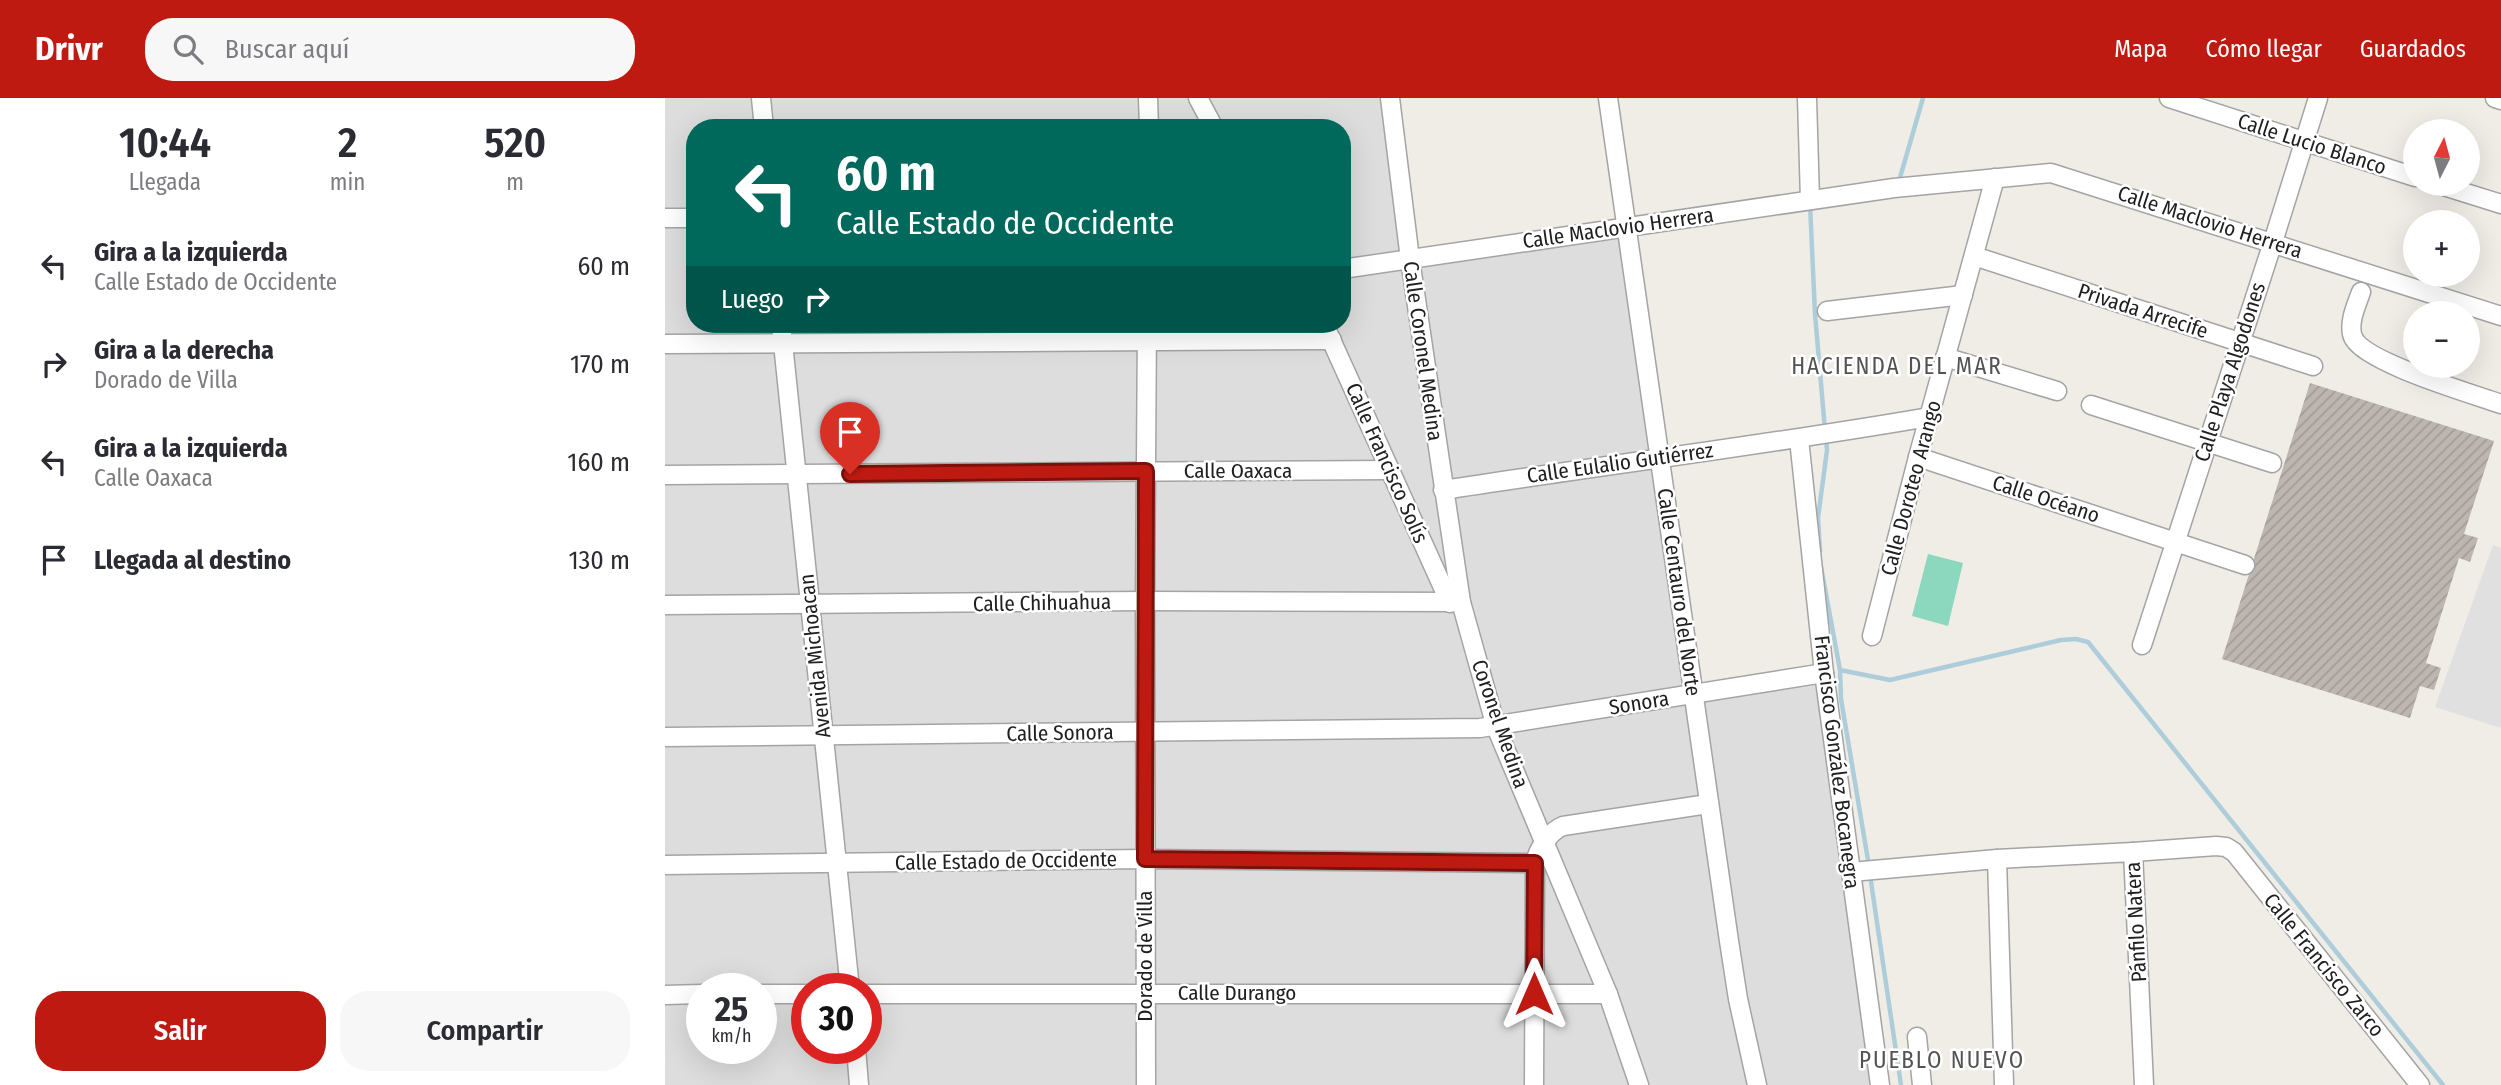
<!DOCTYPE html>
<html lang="es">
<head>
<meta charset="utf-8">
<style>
  body { margin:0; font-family:"Fira Sans Condensed",sans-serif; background:#f7f7f7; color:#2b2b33; height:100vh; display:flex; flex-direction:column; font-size:26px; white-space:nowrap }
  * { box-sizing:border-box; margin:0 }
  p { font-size:23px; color:#7c7c81 }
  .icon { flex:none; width:38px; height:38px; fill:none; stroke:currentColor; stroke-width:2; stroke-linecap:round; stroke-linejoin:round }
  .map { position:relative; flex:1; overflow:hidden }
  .side { display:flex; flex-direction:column; background:#fff; width:665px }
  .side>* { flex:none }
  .banner { position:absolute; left:21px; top:21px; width:665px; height:214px; border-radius:28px; box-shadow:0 7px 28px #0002; background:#00695c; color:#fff; overflow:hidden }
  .needle { width:46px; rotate:6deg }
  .tools { position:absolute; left:1738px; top:21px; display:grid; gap:14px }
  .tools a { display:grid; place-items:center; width:77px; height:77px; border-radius:50%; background:#fff; box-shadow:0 7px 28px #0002; font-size:35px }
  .speed { position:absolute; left:21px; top:875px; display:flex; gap:14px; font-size:35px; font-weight:700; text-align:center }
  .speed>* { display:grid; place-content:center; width:91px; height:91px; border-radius:50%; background:#fff; box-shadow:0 7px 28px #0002; line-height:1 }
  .speed small { font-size:18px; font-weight:400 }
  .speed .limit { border:10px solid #d22; background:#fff; color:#111 }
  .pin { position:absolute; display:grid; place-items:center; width:60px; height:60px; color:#fff; margin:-72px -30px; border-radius:50% 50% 50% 0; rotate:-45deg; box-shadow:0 0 7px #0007 }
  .pin .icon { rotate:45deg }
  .me { position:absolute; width:77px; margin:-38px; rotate:0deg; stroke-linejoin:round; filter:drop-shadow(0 0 5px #0008) }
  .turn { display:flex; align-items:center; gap:24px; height:147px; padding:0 35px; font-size:32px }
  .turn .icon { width:91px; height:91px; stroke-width:2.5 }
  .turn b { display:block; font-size:49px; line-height:60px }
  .then { display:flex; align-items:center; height:66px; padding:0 35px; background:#0003; gap:14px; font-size:26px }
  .eta { display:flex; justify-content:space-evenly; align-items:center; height:119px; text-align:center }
  .eta b { font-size:42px; font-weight:600; line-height:49px }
  .cta { display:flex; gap:14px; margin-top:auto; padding:14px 35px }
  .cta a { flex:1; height:80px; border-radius:28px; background:#bf1a11; color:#fff; font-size:28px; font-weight:600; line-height:80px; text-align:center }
  .cta a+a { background:#f7f7f7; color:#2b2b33 }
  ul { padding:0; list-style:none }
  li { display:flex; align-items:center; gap:21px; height:98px; padding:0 35px }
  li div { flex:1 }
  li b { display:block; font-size:26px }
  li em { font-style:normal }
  header { display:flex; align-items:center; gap:42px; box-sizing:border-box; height:98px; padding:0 35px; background:#bf1a11; color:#fff }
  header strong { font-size:33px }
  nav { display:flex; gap:38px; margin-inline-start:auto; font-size:24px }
  .search { width:490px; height:63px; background:#f7f7f7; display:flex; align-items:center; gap:18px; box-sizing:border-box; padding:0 24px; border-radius:28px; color:#7c7c81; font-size:26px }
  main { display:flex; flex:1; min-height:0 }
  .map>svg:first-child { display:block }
</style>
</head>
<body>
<header>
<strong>Drivr</strong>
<div class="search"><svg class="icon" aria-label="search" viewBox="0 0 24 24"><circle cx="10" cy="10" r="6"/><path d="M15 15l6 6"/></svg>Buscar aquí</div>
<nav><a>Mapa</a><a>Cómo llegar</a><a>Guardados</a></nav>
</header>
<main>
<section class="side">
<div class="eta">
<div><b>10:44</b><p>Llegada</p></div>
<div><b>2</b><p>min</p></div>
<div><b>520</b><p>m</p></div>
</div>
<ul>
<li><svg class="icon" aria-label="left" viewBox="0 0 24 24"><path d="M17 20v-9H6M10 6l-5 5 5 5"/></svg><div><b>Gira a la izquierda</b><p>Calle Estado de Occidente</p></div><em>60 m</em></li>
<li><svg class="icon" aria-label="right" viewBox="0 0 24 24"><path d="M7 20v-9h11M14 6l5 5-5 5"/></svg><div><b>Gira a la derecha</b><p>Dorado de Villa</p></div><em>170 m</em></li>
<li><svg class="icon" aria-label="left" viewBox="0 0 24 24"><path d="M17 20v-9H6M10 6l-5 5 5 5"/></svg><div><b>Gira a la izquierda</b><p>Calle Oaxaca</p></div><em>160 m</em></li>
<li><svg class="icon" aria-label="arrive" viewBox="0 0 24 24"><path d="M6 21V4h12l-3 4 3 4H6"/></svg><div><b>Llegada al destino</b></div><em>130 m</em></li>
</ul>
<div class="cta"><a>Salir</a><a>Compartir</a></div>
</section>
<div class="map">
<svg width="1836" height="987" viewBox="0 0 1836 987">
  <defs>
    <pattern id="building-hatch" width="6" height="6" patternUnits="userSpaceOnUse" patternTransform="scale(1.75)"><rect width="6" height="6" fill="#bdb6b0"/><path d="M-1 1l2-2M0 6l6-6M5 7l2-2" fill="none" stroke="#a29c97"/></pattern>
  </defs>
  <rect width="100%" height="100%" fill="#f0ede7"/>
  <g fill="#dedddd">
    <path d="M0,0H91L93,30H30V114L0,115Z"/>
    <path d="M102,0H478V30H104Z"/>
    <path d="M488,0H527L543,30H489Z"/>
    <path d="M539,0H719L739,157L677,166V30H556Z"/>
    <path d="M0,125H30V226H111L113,241H0Z"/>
    <path d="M957,135L988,354L782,386L751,166Z"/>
    <path d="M740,168L789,501L663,226H677V177Z"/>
    <path d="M122,226H476V237L124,240Z"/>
    <path d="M487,226H653L658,237H487Z"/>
    <path d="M487,247H664L718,367L486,368Z"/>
    <path d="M476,248V368L136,371L124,251Z"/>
    <path d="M0,251H114L125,371H0Z"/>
    <path d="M990,364L1024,592L835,623L801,504L783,396Z"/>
    <path d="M487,378H722L777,500L485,498Z"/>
    <path d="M476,379L474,498L150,502L137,382Z"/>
    <path d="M126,381L139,502H0V382Z"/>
    <path d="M475,508L474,628L163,632L151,513Z"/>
    <path d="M485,509L792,510L824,624L485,628Z"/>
    <path d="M0,512L140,513L152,632L0,633Z"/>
    <path d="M1155,581L1210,987H1098L1090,956L1035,601Z"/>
    <path d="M1025,602L1038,701L883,730L839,633Z"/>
    <path d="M827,634L874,745L866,757H485V639Z"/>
    <path d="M475,639L474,756L178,759L164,643Z"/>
    <path d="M152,643L167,759L0,762V644Z"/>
    <path d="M1039,712L1087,987H979L885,747L892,737Z"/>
    <path d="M879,757L936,891L875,890Z"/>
    <path d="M474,767V890L191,891L179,769Z"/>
    <path d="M484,767L864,770L863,891L485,890Z"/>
    <path d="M168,770L179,891L0,892V772Z"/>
    <path d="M475,900V987H200L196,950H201V902Z"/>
    <path d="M485,900L864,901V987H486Z"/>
    <path d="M37,901V950H96V901H142V950H185L188,987H0V902Z"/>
    <path d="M874,901L939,902L969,987H874Z"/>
  </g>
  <path fill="#8cd8bf" d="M1263,456L1298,465L1283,528L1247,518Z"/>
  <path fill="#e0e0e0" d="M1828,447L1836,450V630L1770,609Z"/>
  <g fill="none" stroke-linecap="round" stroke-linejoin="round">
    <g stroke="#accdd9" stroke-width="4.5">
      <path d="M1234,83L1258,0"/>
      <path d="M1145,106L1150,216L1160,332"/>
      <path d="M1155,453L1153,420L1162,352L1161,340"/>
      <path d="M1156,469L1175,572L1225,582L1396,542L1411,541L1423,544L1778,987"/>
      <path d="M1175,572L1176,601L1204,768"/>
      <path d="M1205,777L1236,987"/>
    </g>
  </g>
  <path fill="url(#building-hatch)" d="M1645,285L1829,343L1799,436L1813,440L1805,464L1794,460L1761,565L1776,570L1769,592L1755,588L1745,620L1557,561Z"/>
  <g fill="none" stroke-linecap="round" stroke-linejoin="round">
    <g stroke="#a4a4a4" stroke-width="21">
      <g id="minor">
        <path d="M96,0L99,30"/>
        <path d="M483,0L484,30"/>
        <path d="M533,0L549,30"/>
        <path d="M725,0L745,161L796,504L831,629L943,896L974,987"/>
        <path d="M943,0L1064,843L1073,901L1092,987"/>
        <path d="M1142,0L1145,102"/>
        <path d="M1504,0L1750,79"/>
        <path d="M1830,0L1836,2"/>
        <path d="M1772,86L1836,106"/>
        <path d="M0,120H30"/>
        <path d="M1309,158L1648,268"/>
        <path d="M677,171L1229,90L1386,75L1836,218"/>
        <path d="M1696,194C1692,206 1684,222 1687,236C1692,263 1808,296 1836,306"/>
        <path d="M1162,213L1298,197"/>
        <path d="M116,226L185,891"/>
        <path d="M659,226L785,505"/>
        <path d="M0,246L667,242"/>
        <path d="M1280,259L1392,293"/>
        <path d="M1426,307L1607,365"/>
        <path d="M1134,341L1159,575L1215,987"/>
        <path d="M1253,359L1580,467"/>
        <path d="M0,377L725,372"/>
        <path d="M778,392C940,367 1102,347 1264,319"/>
        <path d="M0,507L480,503L796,504"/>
        <path d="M1207,538L1253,359L1330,80"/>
        <path d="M1477,547L1608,144L1653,0"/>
        <path d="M0,639L815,630L1159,575"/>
        <path d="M1468,754L1551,748L1561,749L1569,754L1755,987"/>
        <path d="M1332,761L1339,987"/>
        <path d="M0,767L480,761L870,765C872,752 885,733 898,728L1043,706"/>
        <path d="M1186,774L1332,761L1468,754L1479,987"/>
        <path d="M96,896H142"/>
        <path d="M201,896H943"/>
        <path d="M0,897L37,896"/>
        <path d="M1252,939L1257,987"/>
        <path d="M191,950L194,987"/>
        <path d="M481,987L480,503L482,226"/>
        <path d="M869,987L870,765"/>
      </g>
    </g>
    <use href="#minor" stroke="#fff" stroke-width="18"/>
  </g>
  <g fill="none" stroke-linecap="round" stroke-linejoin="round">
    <g stroke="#7c110b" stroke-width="18">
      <path id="route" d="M185,376L481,373L480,761L870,765L869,896"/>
    </g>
    <use href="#route" stroke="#bf1a11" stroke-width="12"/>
  </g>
  <g text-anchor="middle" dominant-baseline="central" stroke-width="5" stroke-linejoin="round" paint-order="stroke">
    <g font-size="21" fill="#202020" stroke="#fff">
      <text transform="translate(1647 46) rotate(18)">Calle Lucio Blanco</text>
      <text transform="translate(1545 124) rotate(18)">Calle Maclovio Herrera</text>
      <text transform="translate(953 130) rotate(-8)">Calle Maclovio Herrera</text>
      <text transform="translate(1478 213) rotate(18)">Privada Arrecife</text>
      <text transform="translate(758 253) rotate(82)">Calle Coronel Medina</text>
      <text transform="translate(1565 274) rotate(-72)">Calle Playa Algodones</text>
      <text transform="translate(722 365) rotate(66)">Calle Francisco Solís</text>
      <text transform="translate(955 365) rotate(-8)">Calle Eulalio Gutiérrez</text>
      <text x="573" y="373">Calle Oaxaca</text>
      <text transform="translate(1246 390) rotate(-75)">Calle Doroteo Arango</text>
      <text transform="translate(1381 401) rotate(18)">Calle Océano</text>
      <text transform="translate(1014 494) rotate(82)">Calle Centauro del Norte</text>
      <text transform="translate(377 505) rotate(-1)">Calle Chihuahua</text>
      <text transform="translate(150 558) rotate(-96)">Avenida Michoacan</text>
      <text transform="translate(974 605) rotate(-9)">Sonora</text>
      <text transform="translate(835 626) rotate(71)">Coronel Medina</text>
      <text transform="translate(395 635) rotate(-1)">Calle Sonora</text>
      <text transform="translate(1172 664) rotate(83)">Francisco González Bocanegra</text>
      <text transform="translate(341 763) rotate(-1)">Calle Estado de Occidente</text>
      <text transform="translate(1471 824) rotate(-93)">Pánfilo Natera</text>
      <text transform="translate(480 858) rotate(-90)">Dorado de Villa</text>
      <text transform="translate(1659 867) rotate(51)">Calle Francisco Zarco</text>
      <text x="572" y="895">Calle Durango</text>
    </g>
    <g font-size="23" letter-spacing="2" fill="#535353" stroke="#fff">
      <text x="1232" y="268">HACIENDA DEL MAR</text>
      <text x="1277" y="962">PUEBLO NUEVO</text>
    </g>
  </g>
</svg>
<div class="tools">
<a><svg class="needle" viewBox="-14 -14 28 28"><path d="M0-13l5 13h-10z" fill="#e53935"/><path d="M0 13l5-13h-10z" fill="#7c7c81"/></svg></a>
<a>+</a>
<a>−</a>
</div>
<div class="speed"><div>25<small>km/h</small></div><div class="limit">30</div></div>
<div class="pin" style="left:185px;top:376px;background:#d93025"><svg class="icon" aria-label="arrive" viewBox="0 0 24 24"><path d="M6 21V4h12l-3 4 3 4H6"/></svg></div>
<svg class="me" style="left:869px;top:896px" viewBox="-20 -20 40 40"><path d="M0-17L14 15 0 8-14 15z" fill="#bf1a11" stroke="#fff" stroke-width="4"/></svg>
<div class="banner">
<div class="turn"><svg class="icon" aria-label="left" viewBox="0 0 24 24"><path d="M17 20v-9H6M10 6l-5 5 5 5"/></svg><div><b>60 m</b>Calle Estado de Occidente</div></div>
<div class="then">Luego<svg class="icon" aria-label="right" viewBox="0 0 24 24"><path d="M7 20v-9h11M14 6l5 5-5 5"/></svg></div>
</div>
</div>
</main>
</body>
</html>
